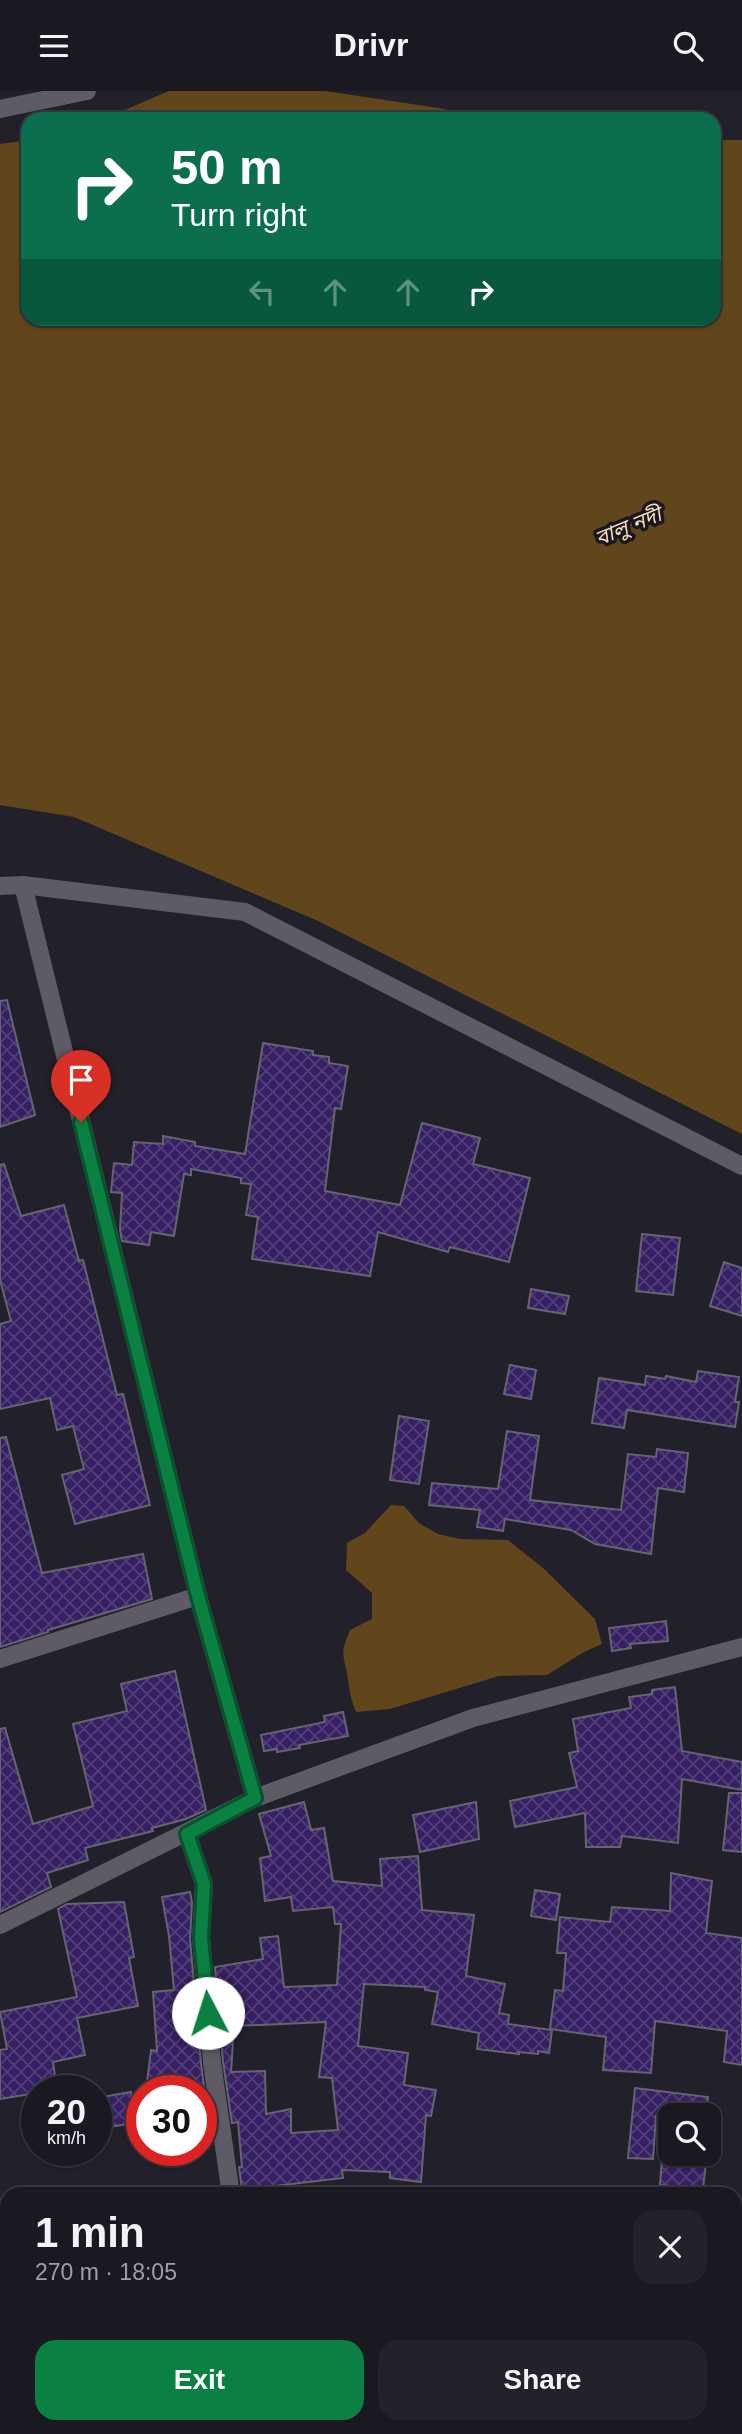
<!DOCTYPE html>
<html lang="en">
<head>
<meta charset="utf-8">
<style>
  body { margin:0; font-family:Arial,"Noto Sans Bengali",sans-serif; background:#232129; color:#f1f3f6; height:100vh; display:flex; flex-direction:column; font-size:26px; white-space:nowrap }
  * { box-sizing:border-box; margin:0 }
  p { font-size:23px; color:#9fa0a5 }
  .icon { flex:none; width:38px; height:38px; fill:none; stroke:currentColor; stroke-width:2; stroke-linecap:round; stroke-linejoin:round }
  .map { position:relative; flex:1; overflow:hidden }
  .sheet { position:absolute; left:0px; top:2096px; width:742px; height:247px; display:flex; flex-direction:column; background:#1a1820; border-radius:21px 21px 0 0; box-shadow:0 2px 5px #0004,0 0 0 2px #38373e }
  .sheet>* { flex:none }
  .guide { position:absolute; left:21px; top:21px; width:700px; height:214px; border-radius:21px; box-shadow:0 2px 5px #0004,0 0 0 2px #38373e; background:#0b6e4f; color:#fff; overflow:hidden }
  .fabs { position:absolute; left:658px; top:2012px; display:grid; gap:14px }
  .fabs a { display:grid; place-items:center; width:63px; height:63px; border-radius:14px; background:#1a1820; box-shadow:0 2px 5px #0004,0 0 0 2px #38373e; font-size:35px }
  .speed { position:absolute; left:21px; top:1984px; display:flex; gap:14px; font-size:35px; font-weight:700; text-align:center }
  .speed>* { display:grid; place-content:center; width:91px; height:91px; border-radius:50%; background:#1a1820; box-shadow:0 2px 5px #0004,0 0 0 2px #38373e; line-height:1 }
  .speed small { font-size:18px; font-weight:400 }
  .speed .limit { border:10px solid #d22; background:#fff; color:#111 }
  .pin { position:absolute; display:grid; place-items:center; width:60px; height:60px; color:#fff; margin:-72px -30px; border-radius:50% 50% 50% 0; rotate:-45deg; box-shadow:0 0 7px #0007 }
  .pin .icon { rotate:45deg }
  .me { position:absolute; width:77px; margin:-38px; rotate:355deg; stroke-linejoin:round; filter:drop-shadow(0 0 5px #0008) }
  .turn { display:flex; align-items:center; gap:24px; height:147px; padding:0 35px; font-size:32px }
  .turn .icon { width:91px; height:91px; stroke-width:2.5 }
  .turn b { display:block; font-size:49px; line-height:60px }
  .lanes { display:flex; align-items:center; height:66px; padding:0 35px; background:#0003; justify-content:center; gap:35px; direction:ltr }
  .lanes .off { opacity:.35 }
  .round { display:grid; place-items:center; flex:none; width:74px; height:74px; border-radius:21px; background:#232129 }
  .overview { display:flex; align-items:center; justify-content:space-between; height:119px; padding:0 35px }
  h1 { font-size:42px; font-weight:700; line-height:52px }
  .button { display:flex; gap:14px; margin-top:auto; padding:14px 35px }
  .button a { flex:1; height:80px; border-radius:21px; background:#0b8043; color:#fff; font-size:28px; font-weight:700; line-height:80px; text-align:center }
  .button a+a { background:#232129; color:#f1f3f6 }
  header { display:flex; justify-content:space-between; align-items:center; height:91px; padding:0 35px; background:#1a1820; font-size:32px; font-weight:700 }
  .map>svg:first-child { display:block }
</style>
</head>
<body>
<header><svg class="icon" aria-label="menu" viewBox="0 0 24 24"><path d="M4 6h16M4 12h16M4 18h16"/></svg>Drivr<svg class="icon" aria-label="search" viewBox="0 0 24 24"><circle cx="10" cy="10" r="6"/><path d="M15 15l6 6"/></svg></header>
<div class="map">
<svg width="742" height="2343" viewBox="0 0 742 2343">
  <defs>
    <pattern id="building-cross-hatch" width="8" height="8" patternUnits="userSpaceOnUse" patternTransform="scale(1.75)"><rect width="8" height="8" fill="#371f64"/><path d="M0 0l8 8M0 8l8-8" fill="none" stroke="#533f7a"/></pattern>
  </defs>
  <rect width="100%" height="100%" fill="#22202a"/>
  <g fill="#61461b">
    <path d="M169,0H325L445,18L460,28H104Z"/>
    <path d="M28,49V228H714V49H742V1043L318,830L74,726L0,714V53Z"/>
    <path d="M391,1414L404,1415L419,1432L438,1443L460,1448L508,1449L543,1477L595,1528L602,1553L584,1561L547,1584L499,1585L390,1618L356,1621C351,1609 350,1601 348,1589C344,1562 339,1566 350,1539L372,1528V1502L346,1479L347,1452L365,1442Z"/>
  </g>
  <g fill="url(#building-cross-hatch)" stroke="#666470" stroke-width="2" fill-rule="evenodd">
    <path d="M7,909L35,1024L0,1036V910Z"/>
    <path d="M263,952L313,960V964L329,966V972L348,975L341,1018L335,1017L325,1100L400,1114L422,1032L480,1047L473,1073L530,1087L509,1171L450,1156L448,1161L378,1141L370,1185L252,1168L258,1126L246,1124L251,1093L241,1092V1087L191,1078V1084L184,1083L174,1145L151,1141L149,1154L122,1150L120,1139L122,1102L111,1101L114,1072L132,1074L134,1051L163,1053V1045L195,1051V1055L245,1063Z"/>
    <path d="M4,1073L21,1125L64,1114L79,1170L83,1169L117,1304L123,1303L150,1414L75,1433L62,1384L84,1378L73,1335L57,1339L50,1307L0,1318V1233L11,1230L0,1189V1074Z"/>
    <path d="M642,1143L680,1147L673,1204L636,1200Z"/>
    <path d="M724,1171L742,1177V1225L710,1215Z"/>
    <path d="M531,1198L569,1205L565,1223L528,1217Z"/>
    <path d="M510,1274L536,1279L531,1308L504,1303Z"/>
    <path d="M698,1280L739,1286L735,1311H739L735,1336L627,1319L624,1337L592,1332L599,1287L645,1294L646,1285L665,1288L666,1285L696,1291Z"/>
    <path d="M399,1325L429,1330L419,1393L390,1389Z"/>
    <path d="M507,1340L539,1345L530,1409L621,1419L628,1363L656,1366L657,1358L688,1362L684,1401L658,1397L651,1463L595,1453L571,1439L505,1428L503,1440L477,1436L480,1419L429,1414L432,1392L498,1398Z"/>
    <path d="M6,1346L42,1482L143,1463L152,1508L48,1539V1541L0,1556V1347Z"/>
    <path d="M666,1530L668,1550L630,1553L631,1557L612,1560L609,1537Z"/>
    <path d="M175,1580L206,1719L186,1728L152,1737L153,1740L85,1757L88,1769L47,1782L51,1796L0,1821V1638L5,1637L33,1733L93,1715L73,1633L127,1620L121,1593Z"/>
    <path d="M675,1596L682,1660L742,1671V1699L682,1688L678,1752L622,1745L620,1756H586L585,1722L515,1736L510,1710L577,1696L569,1662L578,1660L573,1628L631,1617L629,1606L652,1603V1599Z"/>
    <path d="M343,1621L348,1645L299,1654L300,1657L277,1661V1658L264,1660L261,1644L325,1631L324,1625Z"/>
    <path d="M729,1702H742V1761L723,1759Z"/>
    <path d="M304,1711L311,1739L324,1737L333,1790L382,1795L380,1768L418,1765L422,1819L474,1824L466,1885L505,1893L499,1922L509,1924L508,1933L552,1939L549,1962L538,1960V1963L519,1961V1963L477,1958L479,1942L432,1933L438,1901L425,1899V1896L364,1893L358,1955L408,1962L404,1994L436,1999L431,2025L426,2024L421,2091L390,2087V2081L342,2079L343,2087L242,2099L239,2076H242L238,2031L232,2032L223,1971L215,1876L263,1868L260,1847L278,1845L284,1896L337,1894L341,1833H335L333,1816L293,1820L291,1806L265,1810L260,1767L271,1765L259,1723ZM326,1931L319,1986L332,1987L338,2039L291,2042V2018L266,2023L265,1980L231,1981L234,1935Z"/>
    <path d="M476,1711L479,1748L420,1761L413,1724Z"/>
    <path d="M671,1782L712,1790L706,1842L742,1847V1974L724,1971L727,1940L655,1930L651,1982L603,1979L606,1946L550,1938L555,1899L563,1900L566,1862H557L560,1826L610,1831L612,1816L670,1820Z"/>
    <path d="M535,1799L560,1803L556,1829L531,1825Z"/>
    <path d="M190,1801L192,1811L190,1848L201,1973L209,2034L201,2035V2000H146L151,1959L157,1960L153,1901L174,1899L169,1845L162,1806Z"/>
    <path d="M124,1811L134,1866L129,1867L138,1915L77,1927L85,1964L53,1971L57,1999L37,2000V2002L0,2008V1959L7,1958L0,1921L77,1906L58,1818L67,1813Z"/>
    <path d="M635,1997L708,2006L706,2025H656L653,2068L628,2067Z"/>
    <path d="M131,2001L135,2032L96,2038V2007Z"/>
    <path d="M662,2067L706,2071L703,2098L660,2094Z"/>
  </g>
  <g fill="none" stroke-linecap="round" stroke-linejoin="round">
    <g stroke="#5e5b67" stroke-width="18">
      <path d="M0,18L87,0"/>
      <path d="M23,794L198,1505L255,1707"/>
      <path d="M0,795L23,794L245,821L742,1075"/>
      <path d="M0,1568L198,1505"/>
      <path d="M187,1743L204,1793L201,1847L212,1972L231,2104"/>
      <path d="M0,1834L255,1707L473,1627L742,1556"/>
      <path d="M247,2336V2343"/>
    </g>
    <g stroke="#978abe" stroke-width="18">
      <path d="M735,2289L742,2226"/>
      <path d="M733,2343V2336"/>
    </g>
  </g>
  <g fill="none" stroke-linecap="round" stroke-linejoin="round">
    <g stroke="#07532c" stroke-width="18">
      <path id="route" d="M81,1031L198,1505L255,1707L187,1743L204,1793L201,1847L208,1922"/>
    </g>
    <use href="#route" stroke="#0b8043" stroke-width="12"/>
  </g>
  <g text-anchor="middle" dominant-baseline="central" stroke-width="7" stroke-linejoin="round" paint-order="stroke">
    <g font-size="21" font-style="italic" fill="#f8ddb7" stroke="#191720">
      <text transform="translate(628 435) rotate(-22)">বালু নদী</text>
    </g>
  </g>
</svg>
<div class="fabs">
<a><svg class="icon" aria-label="search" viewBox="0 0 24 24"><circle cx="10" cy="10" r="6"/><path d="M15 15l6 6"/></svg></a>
</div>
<div class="speed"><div>20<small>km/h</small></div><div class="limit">30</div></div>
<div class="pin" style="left:81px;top:1031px;background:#d93025"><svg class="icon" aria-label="arrive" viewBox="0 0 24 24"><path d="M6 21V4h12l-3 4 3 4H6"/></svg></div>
<svg class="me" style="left:208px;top:1922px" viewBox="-20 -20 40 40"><circle r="19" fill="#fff"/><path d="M0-13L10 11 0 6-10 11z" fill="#0b8043"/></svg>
<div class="guide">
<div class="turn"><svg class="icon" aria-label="right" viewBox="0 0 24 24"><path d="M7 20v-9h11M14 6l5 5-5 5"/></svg><div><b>50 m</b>Turn right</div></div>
<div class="lanes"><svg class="icon off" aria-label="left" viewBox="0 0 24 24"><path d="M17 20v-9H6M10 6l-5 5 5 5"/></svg><svg class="icon off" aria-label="ahead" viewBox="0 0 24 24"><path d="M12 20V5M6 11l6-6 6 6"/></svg><svg class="icon off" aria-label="ahead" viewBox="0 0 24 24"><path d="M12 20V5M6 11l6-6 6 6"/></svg><svg class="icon" aria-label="right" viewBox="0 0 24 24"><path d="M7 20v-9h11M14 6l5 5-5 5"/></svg></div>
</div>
<section class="sheet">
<div class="overview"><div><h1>1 min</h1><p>270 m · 18:05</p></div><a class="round"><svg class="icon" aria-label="close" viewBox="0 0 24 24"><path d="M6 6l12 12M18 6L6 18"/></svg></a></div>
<div class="button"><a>Exit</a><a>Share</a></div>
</section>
</div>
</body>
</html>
